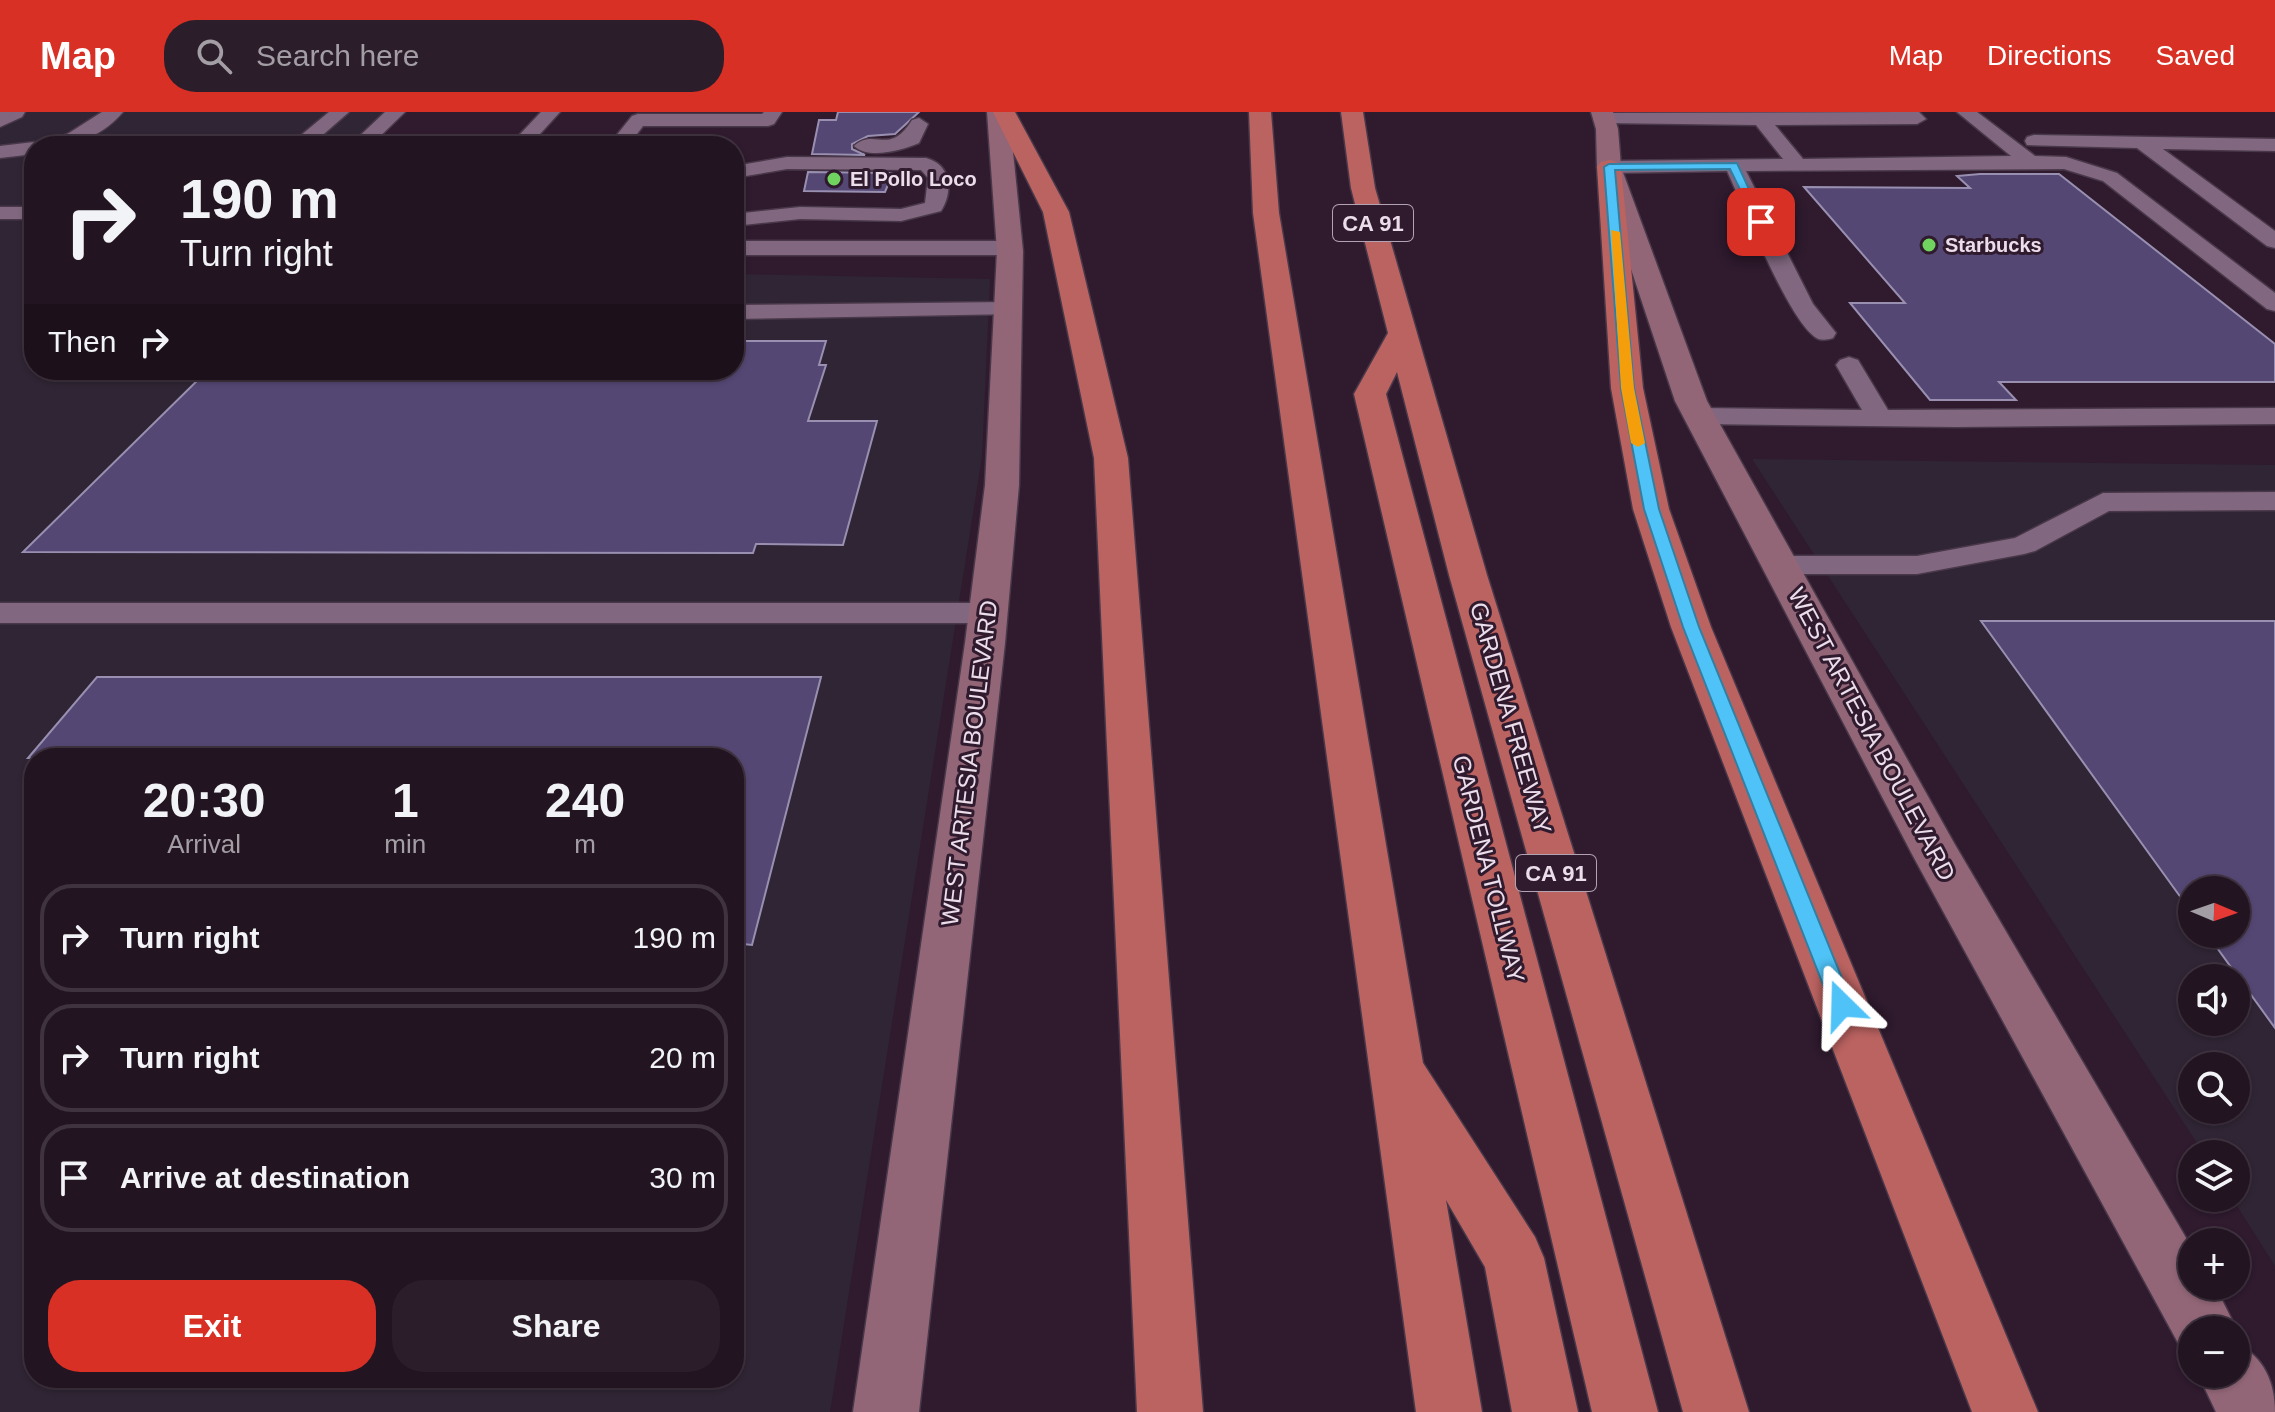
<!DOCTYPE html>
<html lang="en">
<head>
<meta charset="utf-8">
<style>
  body { margin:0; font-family:Arial,sans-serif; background:#2b1d2a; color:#f1f3f6; height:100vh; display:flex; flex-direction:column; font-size:30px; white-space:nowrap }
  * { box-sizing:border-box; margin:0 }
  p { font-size:26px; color:#a39ea5 }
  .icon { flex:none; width:44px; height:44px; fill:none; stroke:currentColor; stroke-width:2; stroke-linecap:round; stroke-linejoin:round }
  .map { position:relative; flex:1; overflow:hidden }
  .drawer { position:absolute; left:24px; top:636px; width:720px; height:640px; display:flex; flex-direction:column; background:#231422; border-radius:32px; box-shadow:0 2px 6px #0004,0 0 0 2px #403340 }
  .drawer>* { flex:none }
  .guide { position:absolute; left:24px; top:24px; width:720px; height:244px; border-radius:32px; box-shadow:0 2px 6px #0004,0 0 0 2px #403340; background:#231422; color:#f1f3f6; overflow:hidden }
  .needle { width:52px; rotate:92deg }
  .fabs { position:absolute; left:2178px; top:764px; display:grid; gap:16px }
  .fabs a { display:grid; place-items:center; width:72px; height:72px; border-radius:50%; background:#231422; box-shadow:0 2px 6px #0004,0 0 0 2px #403340; font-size:40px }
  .pin { position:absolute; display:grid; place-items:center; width:68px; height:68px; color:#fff; margin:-34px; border-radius:16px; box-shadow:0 4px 12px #0006 }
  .me { position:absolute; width:88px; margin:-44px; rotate:338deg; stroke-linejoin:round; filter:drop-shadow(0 0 6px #0008) }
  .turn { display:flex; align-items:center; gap:28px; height:168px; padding:0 24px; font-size:36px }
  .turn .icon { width:104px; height:104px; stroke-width:2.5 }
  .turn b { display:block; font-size:56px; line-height:68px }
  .then { display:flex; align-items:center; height:76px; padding:0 24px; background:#0003; gap:16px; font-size:30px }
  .eta { display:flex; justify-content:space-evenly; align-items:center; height:136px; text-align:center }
  .eta b { font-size:48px; font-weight:600; line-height:56px }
  .cta { display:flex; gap:16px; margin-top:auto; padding:16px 24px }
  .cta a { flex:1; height:92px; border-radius:32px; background:#d93025; color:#fff; font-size:32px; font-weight:600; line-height:92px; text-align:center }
  .cta a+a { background:#2b1d2a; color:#f1f3f6 }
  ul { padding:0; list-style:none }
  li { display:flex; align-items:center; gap:24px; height:108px; margin:0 16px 12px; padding:0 8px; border:4px solid #403340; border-radius:32px }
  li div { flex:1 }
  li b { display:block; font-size:30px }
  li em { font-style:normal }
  header { display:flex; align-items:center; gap:48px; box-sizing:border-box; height:112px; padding:0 40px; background:#d93025; color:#fff }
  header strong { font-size:38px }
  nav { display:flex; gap:44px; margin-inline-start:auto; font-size:28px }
  .search { width:560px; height:72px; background:#2b1d2a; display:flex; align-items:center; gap:20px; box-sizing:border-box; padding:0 28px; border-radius:32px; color:#a39ea5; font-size:30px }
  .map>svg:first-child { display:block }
</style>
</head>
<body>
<header>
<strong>Map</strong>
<div class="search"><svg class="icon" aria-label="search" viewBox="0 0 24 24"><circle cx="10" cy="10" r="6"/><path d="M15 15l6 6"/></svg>Search here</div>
<nav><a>Map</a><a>Directions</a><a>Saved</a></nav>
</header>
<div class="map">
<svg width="2275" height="1300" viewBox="0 0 2275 1300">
  <rect width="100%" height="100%" fill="#2f1a2e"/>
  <g fill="#2f2534" fill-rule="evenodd">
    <path d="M0,0H388L349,34H34V258H734V162L990,167L982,345L830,1300H0ZM34,646H734V1266H34Z"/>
    <path d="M1752,347L2275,353V1154L2232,1086H2236V1042H2204ZM2192,778H2236V822H2192ZM2192,866H2236V910H2192ZM2192,954H2236V998H2192Z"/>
  </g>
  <g fill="#544773" stroke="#9990b1" stroke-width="2">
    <path d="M838,0H919L895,22L868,24L852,32V37L865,43L812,42L819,8H836Z"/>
    <path d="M808,60L893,61L885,80L804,79Z"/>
    <path d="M1980,62H2059L2275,232V270H1999L2016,288H1930L1850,191H1905L1804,75L1970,76L1957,64Z"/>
    <path d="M734,229H826L819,253H826L808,309H877L843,433L756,432L753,441L23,440L208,258H734Z"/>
    <path d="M1981,509H2275V916L2207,822H2236V778H2192V801Z"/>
    <path d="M97,565H821L752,833L734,831V646H28Z"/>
  </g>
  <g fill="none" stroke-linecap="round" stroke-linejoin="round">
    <g stroke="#493849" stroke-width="3">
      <g id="lane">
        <path d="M102,0H123C98,29 70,34 34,34V42L0,46V34L34,30L42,33L69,21Z"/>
        <path d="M329,0H349L310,34H288Z"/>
        <path d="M385,0H405L370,34H349Z"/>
        <path d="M541,0H560L529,34H509Z"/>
        <path d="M764,0H782L774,12L768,14H643L628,34H608L632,4L638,2H762Z"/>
        <path d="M1899,0H1919L1926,7L1917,12L1775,13L1803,47L2011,44L1957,0H1977L2035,44L2066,45L2117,61L2275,181V199L2267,197L2103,69L2064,57L1746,59L1813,192L1836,221L1833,226C1827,228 1820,229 1815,225C1787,205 1744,95 1727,59L1609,61L1599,55L1609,49L1783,47L1756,13L1603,11L1594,6L1603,1Z"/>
        <path d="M919,6L928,12L919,31C902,38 869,48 854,34C875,15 889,45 912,8Z"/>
        <path d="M2034,23L2275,27V39L2163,37L2275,119V136L2267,134L2137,36L2027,33L2025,29L2027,25Z"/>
        <path d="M787,45L926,46C952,53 953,80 941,99L901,109L800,107L734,114V102L800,95L901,97L925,91L928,66L921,58L787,57L734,66V54Z"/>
        <rect x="0" y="95" width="34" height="12"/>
        <path d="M734,129H1009L1020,136L1009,143H734Z"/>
        <path d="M1009,190L1017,192L1021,197L1017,202L734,207V193Z"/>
        <path d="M1849,245L1858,248L1888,298L2275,296V312L1956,315L1700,312L1691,310L1687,304L1691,298L1700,296L1862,298L1836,253L1840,248Z"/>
        <path d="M2275,380V398L2109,399L2035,439L2024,442L1917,462H1780L1769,460L1765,453L1769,446L1780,444H1917L2015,426L2103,381Z"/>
        <path d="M0,491H988L999,494L1004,501L999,508L988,511H0Z"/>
      </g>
    </g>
    <g stroke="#493849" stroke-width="3">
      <path id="street" d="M0,0H25L22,5L0,15Z"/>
    </g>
    <g stroke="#493849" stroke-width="3">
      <g id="secondary">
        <path d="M987,0H1009L1023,139L1019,373L1005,531L919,1300H853L965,531L985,373L997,139Z"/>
        <path d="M1591,0H1613L1618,17L1621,55L1707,289L1954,731L2192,1136V1174H2215L2237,1218L2236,1219L2192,1218V1244L2183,1240L1913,744L1675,289L1597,55L1596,17Z"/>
        <path d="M2236,1232C2264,1244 2275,1271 2275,1300H2216L2198,1262H2236Z"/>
      </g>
    </g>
    <g stroke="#493849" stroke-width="3">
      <g id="highway">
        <path d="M993,0H1015L1069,100L1128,346L1203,1300H1137L1094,346L1043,100Z"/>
        <path d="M1249,0H1271L1279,101L1423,951L1535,1125L1544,1146L1578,1300H1512L1485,1155L1446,1088L1482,1300H1416L1253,101Z"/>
        <path d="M1341,0H1363L1375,76L1487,463L1749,1300H1683L1449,463L1397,260L1386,282L1658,1300H1592L1354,282L1388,221L1351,76Z"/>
        <path d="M1609,48L1617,50L1621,55L1643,276L1669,397L1711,515L2038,1300H1972L1671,515L1633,397L1611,276L1597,55L1601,50Z"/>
      </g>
    </g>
    <use href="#lane" fill="#816880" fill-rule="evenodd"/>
    <use href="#street" fill="#816880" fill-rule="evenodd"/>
    <use href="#secondary" fill="#926677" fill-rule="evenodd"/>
    <use href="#highway" fill="#bb6361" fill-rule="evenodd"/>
  </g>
  <path fill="#4fc3f7" stroke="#337fa1" stroke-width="2" d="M1737,51L1765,112L1756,110L1730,57L1615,58L1634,276L1659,397L1699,515L1853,893L1850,900L1842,902L1835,900L1831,893L1683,515L1644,397L1621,276L1604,55L1609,52Z"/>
  <path fill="#f59e0b" d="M1611,118L1620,120L1634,276L1645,331L1638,335L1631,331L1621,276Z"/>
  <g fill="#70d35f" stroke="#2f1a2e" stroke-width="3">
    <circle cx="834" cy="67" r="8"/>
    <circle cx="1929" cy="133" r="8"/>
  </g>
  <g text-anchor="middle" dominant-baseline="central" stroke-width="6" stroke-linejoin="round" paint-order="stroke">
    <g font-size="20" font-weight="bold" fill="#ecddeb" stroke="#2f1a2e" text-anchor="start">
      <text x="850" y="67">El Pollo Loco</text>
      <text x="1945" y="133">Starbucks</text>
    </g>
    <g fill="#2f1a2e" stroke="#b3a2b2" stroke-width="2">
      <rect x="1333" y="93" width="80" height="36" rx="6"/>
      <rect x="1516" y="743" width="80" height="36" rx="6"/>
    </g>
    <g font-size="22" font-weight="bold" fill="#ecddeb">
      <text x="1373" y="111">CA 91</text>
      <text x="1556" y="761">CA 91</text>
    </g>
    <g font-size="24" fill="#ecddeb" stroke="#2f1a2e">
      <text transform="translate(1511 606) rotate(74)">GARDENA FREEWAY</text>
      <text transform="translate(1872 622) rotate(62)">WEST ARTESIA BOULEVARD</text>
      <text transform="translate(969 651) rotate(-83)">WEST ARTESIA BOULEVARD</text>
      <text transform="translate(1489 757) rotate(76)">GARDENA TOLLWAY</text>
    </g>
  </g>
</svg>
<div class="fabs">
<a><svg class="needle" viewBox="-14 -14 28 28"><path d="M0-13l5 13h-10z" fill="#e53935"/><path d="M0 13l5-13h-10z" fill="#a39ea5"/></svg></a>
<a><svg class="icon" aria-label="sound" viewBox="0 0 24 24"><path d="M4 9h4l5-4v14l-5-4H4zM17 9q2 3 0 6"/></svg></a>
<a><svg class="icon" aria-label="search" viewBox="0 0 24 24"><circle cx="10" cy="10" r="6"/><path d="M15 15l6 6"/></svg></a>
<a><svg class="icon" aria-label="layers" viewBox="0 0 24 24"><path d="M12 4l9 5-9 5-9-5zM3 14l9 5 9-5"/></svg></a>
<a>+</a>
<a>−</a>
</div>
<div class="pin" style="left:1761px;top:110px;background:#d93025"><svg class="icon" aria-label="arrive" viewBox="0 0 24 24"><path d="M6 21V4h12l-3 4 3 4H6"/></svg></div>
<svg class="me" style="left:1842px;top:893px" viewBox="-20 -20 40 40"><path d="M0-17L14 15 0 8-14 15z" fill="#4fc3f7" stroke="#fff" stroke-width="4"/></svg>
<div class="guide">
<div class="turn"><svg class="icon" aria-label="right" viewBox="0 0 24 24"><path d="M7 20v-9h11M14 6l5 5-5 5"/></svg><div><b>190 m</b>Turn right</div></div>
<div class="then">Then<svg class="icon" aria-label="right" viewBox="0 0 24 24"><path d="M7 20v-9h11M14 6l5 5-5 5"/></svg></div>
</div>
<section class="drawer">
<div class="eta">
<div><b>20:30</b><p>Arrival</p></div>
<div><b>1</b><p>min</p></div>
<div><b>240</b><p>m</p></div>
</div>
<ul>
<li><svg class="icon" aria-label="right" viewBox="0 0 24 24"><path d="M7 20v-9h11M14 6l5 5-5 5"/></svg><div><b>Turn right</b></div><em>190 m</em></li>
<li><svg class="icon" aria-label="right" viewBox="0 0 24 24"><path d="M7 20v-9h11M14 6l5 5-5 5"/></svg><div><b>Turn right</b></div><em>20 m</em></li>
<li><svg class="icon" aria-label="arrive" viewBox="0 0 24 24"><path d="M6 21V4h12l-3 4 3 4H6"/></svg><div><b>Arrive at destination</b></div><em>30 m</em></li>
</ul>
<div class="cta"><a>Exit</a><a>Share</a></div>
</section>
</div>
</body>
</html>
